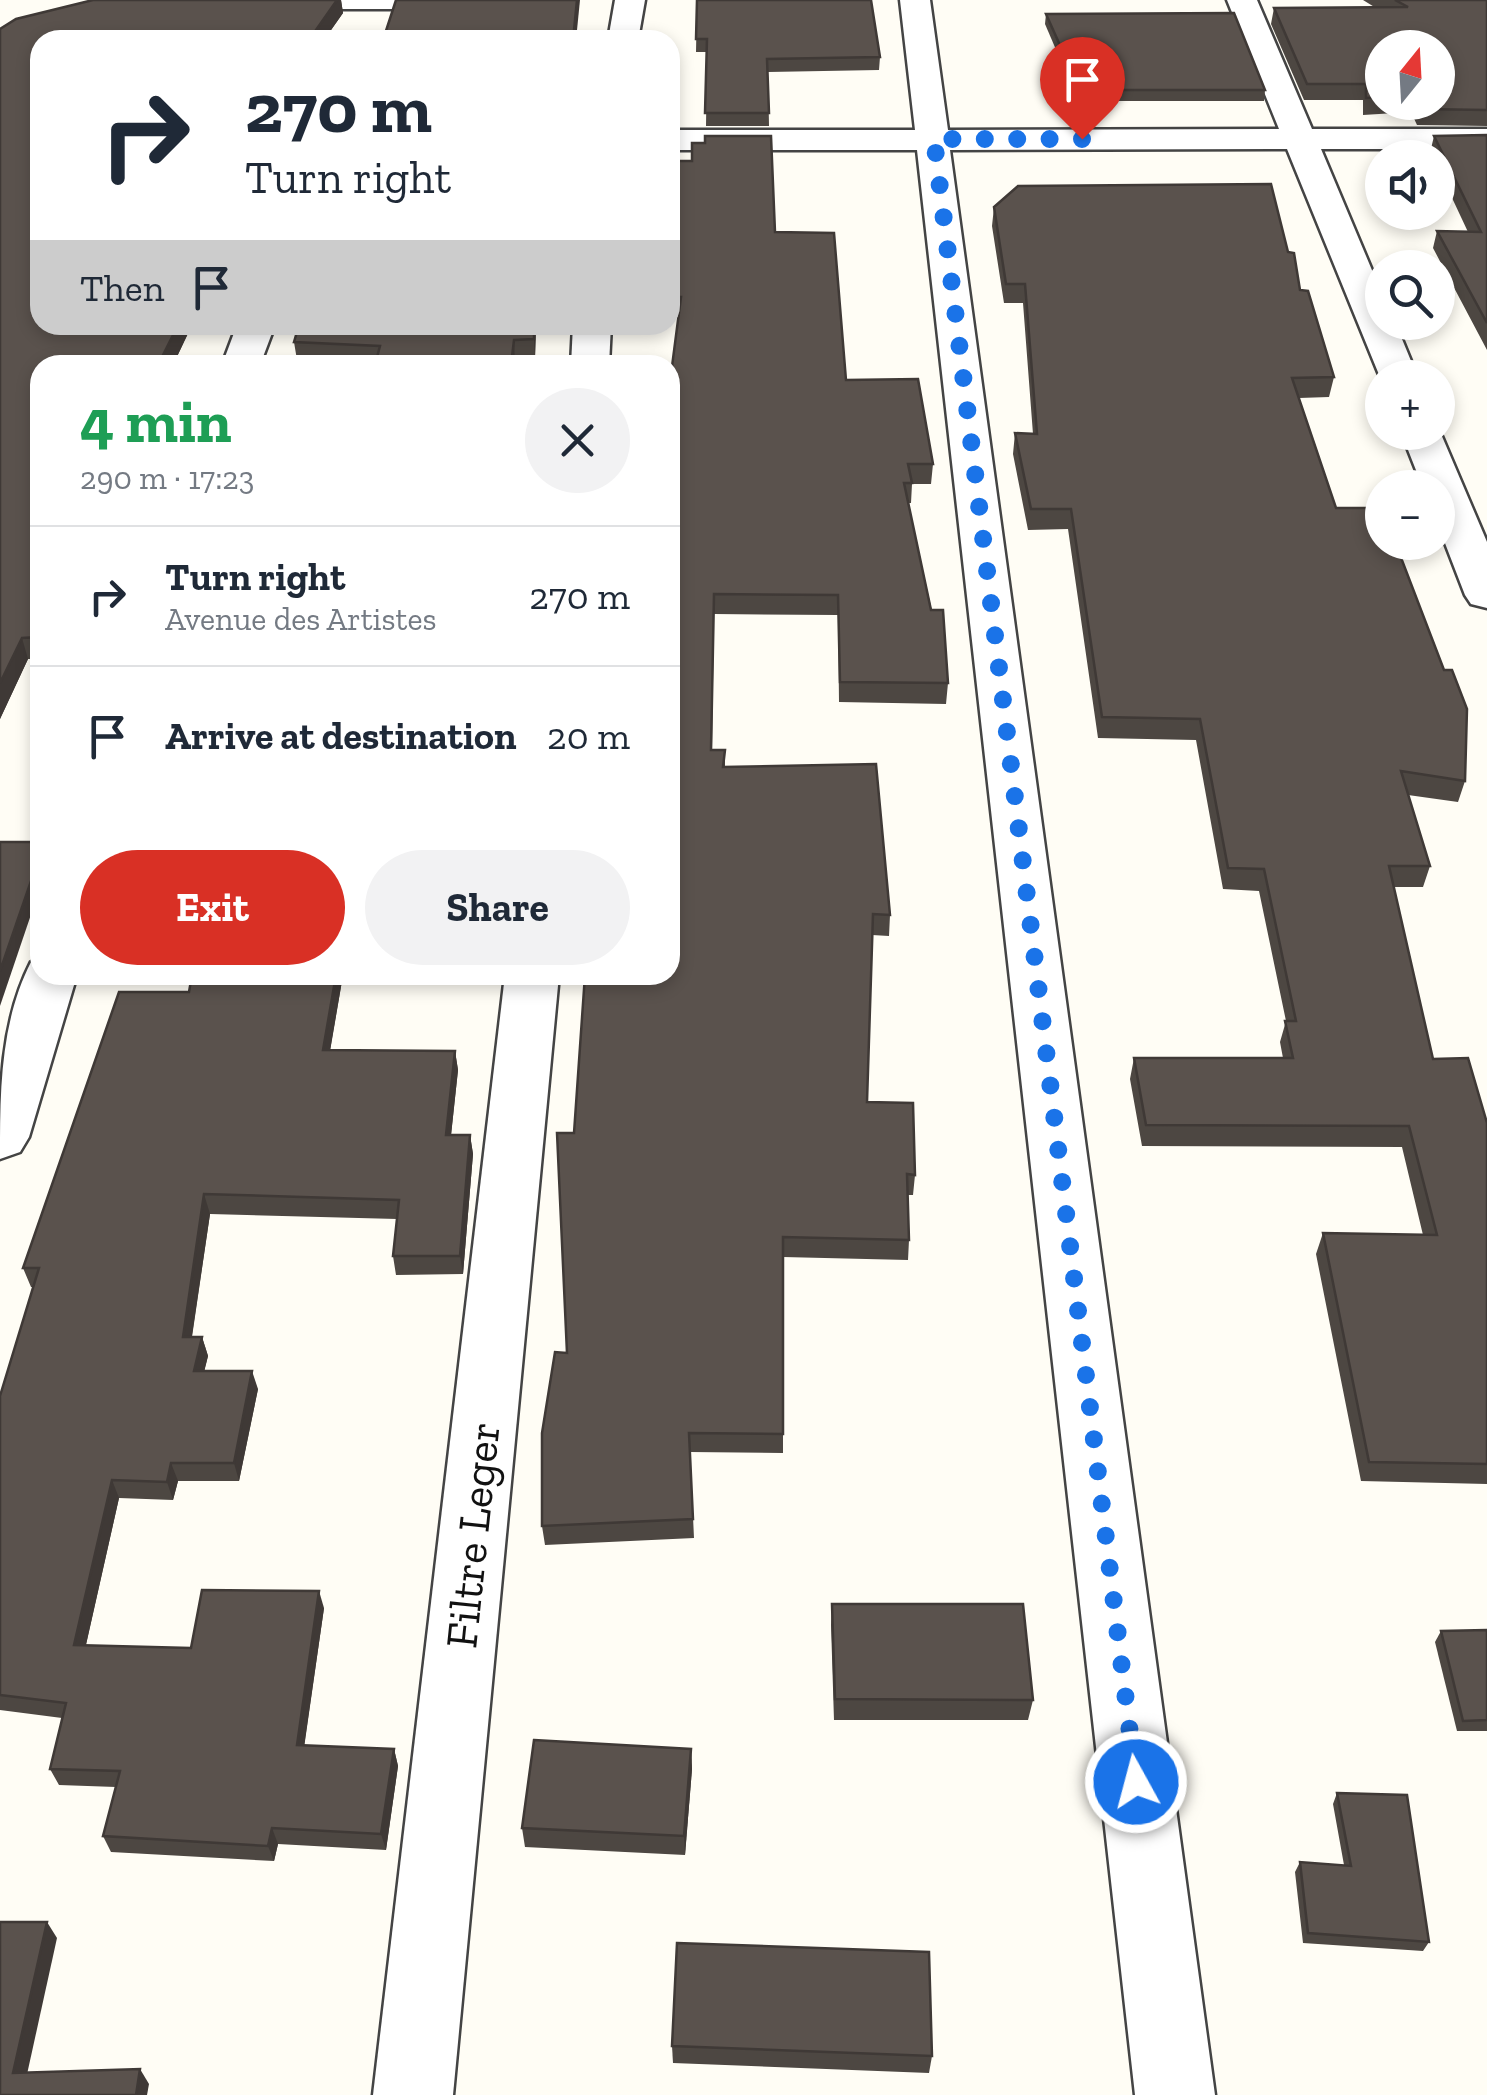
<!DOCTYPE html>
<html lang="en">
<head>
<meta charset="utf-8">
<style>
  body { margin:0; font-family:"Zilla Slab",serif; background:#f2f2f3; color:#1f2937; height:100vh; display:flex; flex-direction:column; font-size:38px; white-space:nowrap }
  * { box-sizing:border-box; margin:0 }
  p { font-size:32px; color:#747a83 }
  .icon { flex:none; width:55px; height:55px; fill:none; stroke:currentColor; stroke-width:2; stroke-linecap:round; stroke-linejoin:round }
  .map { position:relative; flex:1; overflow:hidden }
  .details { position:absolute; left:30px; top:355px; width:650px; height:630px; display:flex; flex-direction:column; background:#fff; border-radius:30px; box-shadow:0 5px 15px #0003 }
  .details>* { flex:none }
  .guide { position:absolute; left:30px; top:30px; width:650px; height:305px; border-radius:30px; box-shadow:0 5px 15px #0003; background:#fff; color:#1f2937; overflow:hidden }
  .needle { width:65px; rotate:18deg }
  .tools { position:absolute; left:1365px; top:30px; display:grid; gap:20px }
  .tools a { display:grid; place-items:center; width:90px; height:90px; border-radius:50%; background:#fff; box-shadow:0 5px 15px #0003; font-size:50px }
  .pin { position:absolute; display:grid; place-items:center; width:85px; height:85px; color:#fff; margin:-102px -42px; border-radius:50% 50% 50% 0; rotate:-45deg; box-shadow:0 0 10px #0007 }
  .pin .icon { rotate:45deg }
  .me { position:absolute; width:110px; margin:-55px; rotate:353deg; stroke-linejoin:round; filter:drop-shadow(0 0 8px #0008) }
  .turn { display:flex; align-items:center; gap:35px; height:210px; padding:0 50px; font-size:45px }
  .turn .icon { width:130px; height:130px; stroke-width:2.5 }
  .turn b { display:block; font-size:70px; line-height:85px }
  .then { display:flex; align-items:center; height:95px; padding:0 50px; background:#0003; gap:20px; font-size:38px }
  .round { display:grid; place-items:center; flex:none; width:105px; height:105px; border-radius:52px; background:#f2f2f3 }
  .overview { display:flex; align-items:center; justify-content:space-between; height:170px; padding:0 50px }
  h1 { font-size:60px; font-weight:700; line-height:75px; color:#1e9e55 }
  .cta { display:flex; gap:20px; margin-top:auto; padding:20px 50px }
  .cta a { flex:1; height:115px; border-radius:60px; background:#d93025; color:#fff; font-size:40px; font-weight:700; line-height:115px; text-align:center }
  .cta a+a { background:#f2f2f3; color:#1f2937 }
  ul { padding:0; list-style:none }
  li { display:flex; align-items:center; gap:30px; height:140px; padding:0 50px; border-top:2px solid #e0e1e3 }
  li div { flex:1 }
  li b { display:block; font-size:38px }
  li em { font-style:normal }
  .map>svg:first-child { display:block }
</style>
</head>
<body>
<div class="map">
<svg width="1487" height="2095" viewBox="0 0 1487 2095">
  <rect width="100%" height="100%" fill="#fffdf5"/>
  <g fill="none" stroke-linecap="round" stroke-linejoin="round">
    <g stroke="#444" stroke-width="5">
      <g id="street">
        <path d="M267,0H424L409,9H282Z"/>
        <path d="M615,0H645L638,40H608Z"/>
        <path d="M900,0H930L948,130L1279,129L1227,0H1257L1312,129H1487V149H1321L1382,294V322H1395L1418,378H1382V382L1287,149L950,150L1215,2095H1135L917,150H670V130H915Z"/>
        <path d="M237,325H275L260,365H222Z"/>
        <path d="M573,325H611L609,365H571Z"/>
        <path d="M1438,427L1487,542V608L1471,604L1465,595L1438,525V488H1423L1401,432H1438Z"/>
        <path d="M40,959V975H77L29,1137L20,1152L0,1159C0,1091 0,1023 31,962Z"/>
        <path d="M505,975H559L453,2095H373Z"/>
      </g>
    </g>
    <use href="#street" fill="#fff" fill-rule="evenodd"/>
  </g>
  <g fill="#4d4742" fill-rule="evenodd">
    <path d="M93,0H341L343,13L324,40H40V325H192L173,365H40V659H28L0,719V29Z"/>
    <path d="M697,0L880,57L879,70L768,72L769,126H706L707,52H696Z"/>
    <path d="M1363,0H1487V126L1417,125L1411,112L1363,115V100H1304L1271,24L1274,8H1376ZM1382,48L1438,102H1382Z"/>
    <path d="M1046,14L1265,90L1264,101H1078L1045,24Z"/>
    <path d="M1487,135V350L1433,248L1437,231L1468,232L1438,168V158H1432L1430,153L1434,136Z"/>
    <path d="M670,161L775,232L846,380L933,464L931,484H912L911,503H908L948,683L946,704L839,702L838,615L714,614L712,750H725V767L890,915L889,936L872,935L867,1102L915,1175L913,1195H908L909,1240L908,1260L783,1257V1453L690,1452L694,1538L545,1545L542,1526L567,1353L574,1133L670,975L679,316H670Z"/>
    <path d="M994,207L1288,252L1300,290L1334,377L1329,397L1299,398L1336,508L1465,781L1458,802L1408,795L1430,866L1423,887H1394L1433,1059L1487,1123V1484L1361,1481L1316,1254L1323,1233L1423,1235L1402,1147L1142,1146L1130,1079L1134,1058H1283L1280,1042L1286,1021L1259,891L1223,889L1196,740L1098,738L1068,529L1028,530L1013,454L1015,433L1033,434L1023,303H1004L992,226Z"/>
    <path d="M536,325L535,358H516L515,365H375L297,360L294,342Z"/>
    <path d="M192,975H343L330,1050L455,1051L458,1070L451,1135H470L473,1154L463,1274L396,1275L393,1256L397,1219L210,1214L192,1337H202L208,1356L204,1371L258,1389L239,1481H178L173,1500L119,1498L86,1645L191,1648L324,1608L304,1746L394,1749L398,1766L386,1850L278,1844L274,1861L111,1852L103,1836L116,1787L59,1785L50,1769L62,1718L0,1710V1396L33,1287H31L23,1268L189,992Z"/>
    <path d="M832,1604L1033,1700L1028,1720H834L831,1625Z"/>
    <path d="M1487,1630V1731H1457L1435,1642L1441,1631Z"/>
    <path d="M691,1749L692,1769L685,1855L525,1847L522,1828Z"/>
    <path d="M1337,1793L1429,1942L1423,1951L1303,1943L1295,1872L1300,1862L1344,1865L1333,1804Z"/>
    <path d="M672,2046L932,2056L929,2073L673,2063Z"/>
  </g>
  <g fill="#3f3936">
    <path d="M337,0H341L343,13L324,40H309Z"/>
    <path d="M577,0H580L576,40H573Z"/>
    <path d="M178,325H192L173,365H161L160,361Z"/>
    <path d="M534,325H536L535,358L534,339Z"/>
    <path d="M514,340L515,365H511Z"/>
    <path d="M22,638L28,659L0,719V683Z"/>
    <path d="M40,855V888L0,1006V971Z"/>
    <path d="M336,975H343L327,1069L323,1050Z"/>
    <path d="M455,1051L458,1070L449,1154L446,1135Z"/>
    <path d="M470,1135L473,1154L463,1274L460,1256Z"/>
    <path d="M204,1194L210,1214L189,1355L183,1337Z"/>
    <path d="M202,1337L208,1356L200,1389L194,1371Z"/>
    <path d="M252,1371L258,1389L239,1481L234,1463Z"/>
    <path d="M171,1463L178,1481L173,1500L167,1482Z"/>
    <path d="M112,1480L119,1498L82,1662L74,1645Z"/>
    <path d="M319,1591L324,1608L302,1762L297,1745Z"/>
    <path d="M394,1749L398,1766L386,1850L381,1834Z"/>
    <path d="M691,1749L692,1769L685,1855L684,1836Z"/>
    <path d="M272,1828L278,1844L274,1861L268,1846Z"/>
    <path d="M47,1922L57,1938L24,2088L13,2073Z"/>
    <path d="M140,2069L149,2084L147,2095H136Z"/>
  </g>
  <g fill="#5a524d" stroke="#3f3936" stroke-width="2.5">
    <path d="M93,0H337L309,40H40V325H178L160,361L128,360L126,365H40V637L22,638L0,683V29L16,19Z"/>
    <path d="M396,0H577L573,40H383Z"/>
    <path d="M697,0H871L880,57L767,59L769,113H705L707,39H696Z"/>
    <path d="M1395,0H1487V110L1421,109L1418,102H1438V48H1382V97L1366,98V84H1307L1274,8L1408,7Z"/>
    <path d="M1234,13L1265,90H1080L1046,14Z"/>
    <path d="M1487,135V323L1437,231L1481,232L1434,136Z"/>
    <path d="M705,136H771L775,232L834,233L846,380L918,379L933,464H908L912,483H904L931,610H943L948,683L840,682L838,595L714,594L711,750H725L723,767L876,764L890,915L873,914L867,1102L913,1103L915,1175L907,1174L909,1240L783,1237V1434L689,1433L693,1519L542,1526V1433L555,1352L567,1353L557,1133H574L585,975H670V382L681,297H670V161H692V143H705Z"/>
    <path d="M1271,184L1288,252L1294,253L1300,290L1308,291L1334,377L1292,378L1336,508H1382V542H1395L1444,670H1452L1467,709L1465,781L1401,771L1430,866H1389L1433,1059L1468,1058L1487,1123V1464L1369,1462L1323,1233L1437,1235L1409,1126L1146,1125L1134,1058H1293L1285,1021H1296L1264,869L1228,868L1200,719L1102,717L1071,509H1031L1015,433L1037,434L1025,284H1006L994,207L1018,186Z"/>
    <path d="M299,325H534V339L514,340L511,365H375L380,346L294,342Z"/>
    <path d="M0,842H40V855L0,971Z"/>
    <path d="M192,975H336L323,1050L455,1051L446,1135H470L460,1256H393L399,1200L204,1194L183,1337H202L194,1371H252L234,1463H171L167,1482L112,1480L74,1645L191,1648L202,1590L319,1591L297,1745L394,1749L381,1834L272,1828L268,1846L103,1836L120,1771L50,1769L66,1703L0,1695V1396L39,1268H23L119,992H189Z"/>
    <path d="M832,1604H1023L1033,1700L835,1699Z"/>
    <path d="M1487,1630V1720L1463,1721L1441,1631Z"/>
    <path d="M534,1740L691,1749L684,1836L522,1828Z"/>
    <path d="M1337,1793L1407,1795L1429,1942L1308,1933L1300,1862L1351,1866Z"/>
    <path d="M0,1922H47L13,2073L140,2069L136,2095H0Z"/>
    <path d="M677,1943L929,1952L932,2056L672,2046Z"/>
  </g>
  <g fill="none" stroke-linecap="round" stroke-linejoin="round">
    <path stroke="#1a73e8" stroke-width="18" stroke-dasharray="0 32.4" d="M1082,139H934L1136,1782"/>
  </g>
  <g text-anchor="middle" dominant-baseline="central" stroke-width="10" stroke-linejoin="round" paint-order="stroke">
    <g font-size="45" fill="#111" stroke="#fff">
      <text transform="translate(473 1535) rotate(-84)">Filtre Leger</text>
    </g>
  </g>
</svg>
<div class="tools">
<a><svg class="needle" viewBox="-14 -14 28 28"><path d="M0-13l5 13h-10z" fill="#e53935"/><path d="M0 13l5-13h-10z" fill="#747a83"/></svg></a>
<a><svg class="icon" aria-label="sound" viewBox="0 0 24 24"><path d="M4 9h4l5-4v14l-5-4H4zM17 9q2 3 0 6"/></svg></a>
<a><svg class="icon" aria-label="search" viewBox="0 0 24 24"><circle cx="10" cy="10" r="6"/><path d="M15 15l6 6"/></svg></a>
<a>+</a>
<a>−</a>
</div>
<div class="pin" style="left:1082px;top:139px;background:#d93025"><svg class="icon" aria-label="arrive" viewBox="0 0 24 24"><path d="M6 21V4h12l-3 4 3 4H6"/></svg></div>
<svg class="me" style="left:1136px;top:1782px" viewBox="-20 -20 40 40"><circle r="17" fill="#1a73e8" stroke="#fff" stroke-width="3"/><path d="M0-11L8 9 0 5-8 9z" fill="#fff"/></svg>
<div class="guide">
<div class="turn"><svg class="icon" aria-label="right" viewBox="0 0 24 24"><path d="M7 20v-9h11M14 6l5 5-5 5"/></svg><div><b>270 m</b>Turn right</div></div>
<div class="then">Then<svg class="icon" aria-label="arrive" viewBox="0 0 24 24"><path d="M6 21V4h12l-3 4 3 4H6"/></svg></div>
</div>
<section class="details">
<div class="overview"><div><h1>4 min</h1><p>290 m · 17:23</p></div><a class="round"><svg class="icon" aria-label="close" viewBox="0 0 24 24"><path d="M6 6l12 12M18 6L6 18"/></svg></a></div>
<ul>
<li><svg class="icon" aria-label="right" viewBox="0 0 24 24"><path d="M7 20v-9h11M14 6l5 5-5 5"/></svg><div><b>Turn right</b><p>Avenue des Artistes</p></div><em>270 m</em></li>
<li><svg class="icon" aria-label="arrive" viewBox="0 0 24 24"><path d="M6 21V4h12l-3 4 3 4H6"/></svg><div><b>Arrive at destination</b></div><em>20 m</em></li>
</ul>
<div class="cta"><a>Exit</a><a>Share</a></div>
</section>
</div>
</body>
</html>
